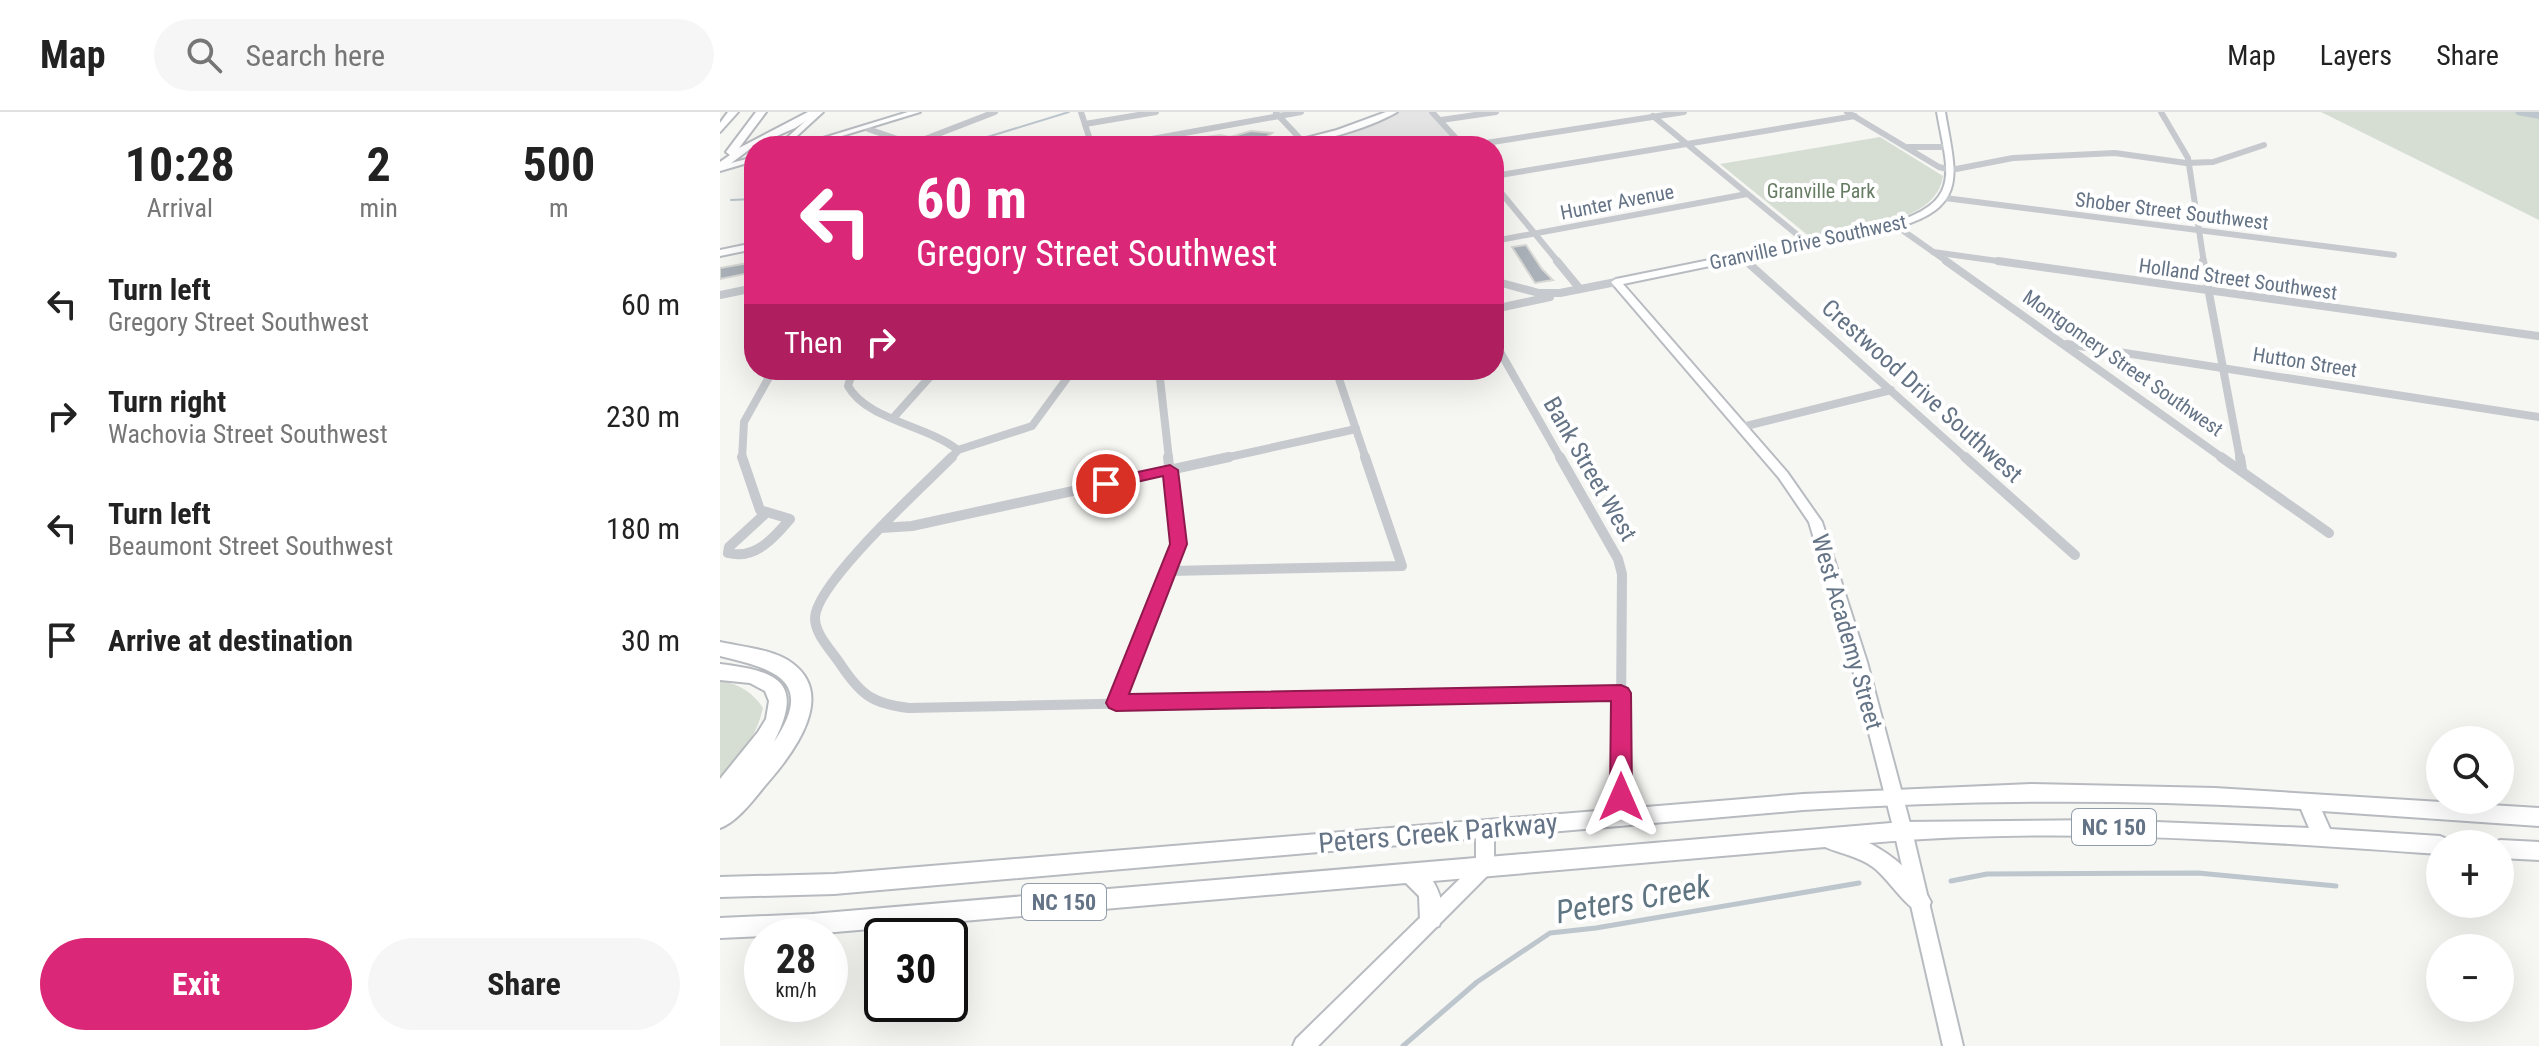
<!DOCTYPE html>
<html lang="en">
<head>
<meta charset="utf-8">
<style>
  body { margin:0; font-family:"Roboto Condensed",sans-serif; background:#f6f6f6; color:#222; height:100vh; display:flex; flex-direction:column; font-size:30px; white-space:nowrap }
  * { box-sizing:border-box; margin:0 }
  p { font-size:26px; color:#767676 }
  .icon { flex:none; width:44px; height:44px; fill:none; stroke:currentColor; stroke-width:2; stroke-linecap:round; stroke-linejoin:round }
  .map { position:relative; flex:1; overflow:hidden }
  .drawer { display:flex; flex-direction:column; background:#fff; width:720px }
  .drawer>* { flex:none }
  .top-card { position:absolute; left:24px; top:24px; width:760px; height:244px; border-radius:32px; box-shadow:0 8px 32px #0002; background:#db2777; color:#fff; overflow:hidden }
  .buttons { position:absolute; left:1706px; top:614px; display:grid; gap:16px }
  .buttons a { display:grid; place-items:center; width:88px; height:88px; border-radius:50%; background:#fff; box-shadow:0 8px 32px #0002; font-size:40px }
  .speed { position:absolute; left:24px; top:806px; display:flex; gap:16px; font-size:40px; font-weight:700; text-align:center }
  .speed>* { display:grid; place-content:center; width:104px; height:104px; border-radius:50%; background:#fff; box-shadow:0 8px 32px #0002; line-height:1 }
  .speed small { font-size:20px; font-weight:400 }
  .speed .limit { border:4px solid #111; border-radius:12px; background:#fff; color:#111 }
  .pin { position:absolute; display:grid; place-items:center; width:68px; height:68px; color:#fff; margin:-34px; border:4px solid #fff; border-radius:50%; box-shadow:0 2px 8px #0007 }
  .me { position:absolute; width:88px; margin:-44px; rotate:0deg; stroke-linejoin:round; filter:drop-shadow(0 0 6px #0008) }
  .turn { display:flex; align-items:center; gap:28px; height:168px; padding:0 40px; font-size:36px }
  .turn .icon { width:104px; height:104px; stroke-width:2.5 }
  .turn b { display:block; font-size:56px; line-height:68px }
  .then { display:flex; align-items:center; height:76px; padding:0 40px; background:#0003; gap:16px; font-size:30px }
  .eta { display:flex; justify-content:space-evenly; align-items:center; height:136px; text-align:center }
  .eta b { font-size:48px; font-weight:700; line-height:56px }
  .cta { display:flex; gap:16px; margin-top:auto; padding:16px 40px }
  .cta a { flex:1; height:92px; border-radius:48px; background:#db2777; color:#fff; font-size:32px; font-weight:700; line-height:92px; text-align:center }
  .cta a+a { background:#f6f6f6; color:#222 }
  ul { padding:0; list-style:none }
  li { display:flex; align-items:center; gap:24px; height:112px; padding:0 40px }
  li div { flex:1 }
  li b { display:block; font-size:30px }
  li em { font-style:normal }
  header { display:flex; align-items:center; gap:48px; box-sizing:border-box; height:112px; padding:0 40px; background:#fff; border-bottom:2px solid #e0e0e0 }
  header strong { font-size:38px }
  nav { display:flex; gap:44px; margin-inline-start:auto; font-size:28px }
  .search { width:560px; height:72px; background:#f6f6f6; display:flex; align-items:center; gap:20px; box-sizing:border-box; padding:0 28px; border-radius:44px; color:#767676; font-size:30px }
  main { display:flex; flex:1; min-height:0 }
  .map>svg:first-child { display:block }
</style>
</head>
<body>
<header>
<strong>Map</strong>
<div class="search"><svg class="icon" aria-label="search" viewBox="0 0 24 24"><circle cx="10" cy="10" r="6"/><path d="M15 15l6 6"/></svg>Search here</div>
<nav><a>Map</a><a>Layers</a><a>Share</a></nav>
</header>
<main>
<section class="drawer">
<div class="eta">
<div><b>10:28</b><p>Arrival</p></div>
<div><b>2</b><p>min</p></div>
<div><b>500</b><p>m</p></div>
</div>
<ul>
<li><svg class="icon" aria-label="left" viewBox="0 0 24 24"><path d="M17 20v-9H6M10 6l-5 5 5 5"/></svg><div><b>Turn left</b><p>Gregory Street Southwest</p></div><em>60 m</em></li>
<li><svg class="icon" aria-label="right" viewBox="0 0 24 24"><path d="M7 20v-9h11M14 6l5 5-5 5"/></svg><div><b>Turn right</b><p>Wachovia Street Southwest</p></div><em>230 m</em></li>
<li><svg class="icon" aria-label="left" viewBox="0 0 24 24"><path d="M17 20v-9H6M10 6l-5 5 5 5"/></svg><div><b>Turn left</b><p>Beaumont Street Southwest</p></div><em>180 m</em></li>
<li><svg class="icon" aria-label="arrive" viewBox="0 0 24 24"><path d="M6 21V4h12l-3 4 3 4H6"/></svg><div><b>Arrive at destination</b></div><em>30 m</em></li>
</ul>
<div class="cta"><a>Exit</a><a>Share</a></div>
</section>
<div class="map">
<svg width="1819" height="934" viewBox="0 0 1819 934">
  <rect width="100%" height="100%" fill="#f6f6f3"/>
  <path fill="#e4e5e4" d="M673,0H708L743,34H559L583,29Z"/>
  <g fill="#d6ded4">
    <path d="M1601,0H1819V108Z"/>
    <path d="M1160,25L1223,64C1217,113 1129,117 1090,125L1000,52Z"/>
    <path d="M0,569C20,572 32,580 43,596C36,626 21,643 0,664Z"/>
  </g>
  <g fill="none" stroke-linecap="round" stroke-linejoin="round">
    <g stroke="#bcc6cc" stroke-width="2">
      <path d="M250,34L264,26L349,0"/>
      <path d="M11,88L34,87"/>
    </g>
    <g stroke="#bcc6cc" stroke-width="5">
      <path d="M1231,769L1267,762L1478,761L1616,774"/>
      <path d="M683,934L757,870L830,821L876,816L1139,771"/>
    </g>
    <path fill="#bcc6cc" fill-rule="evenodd" d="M1795,0H1819V7L1797,3Z"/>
  </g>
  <g fill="#aab1b8" stroke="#d8d8d5" stroke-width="2">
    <path d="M531,19L552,21L538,31L524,34H467L466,28L500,23L510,25Z"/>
    <path d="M806,133L822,157L833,168L815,171L792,135Z"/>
    <path d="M34,150V160L0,167V156Z"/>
  </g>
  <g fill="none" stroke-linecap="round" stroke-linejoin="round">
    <g stroke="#b8bcc1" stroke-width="4">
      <g id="secondary">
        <path d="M95,0H103L66,34H58Z"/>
        <path d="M188,0H200L89,34H77Z"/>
        <path d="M666,0H677C648,17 588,34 555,34L617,18Z"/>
        <path d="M1217,0H1225C1235,60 1250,94 1178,115L903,172L1067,360L1102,410L1147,550L1192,719L1243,934H1223L1174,719L1131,550L1089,410L1059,366L891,170L896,167L1176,110C1243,88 1227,58 1217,0Z"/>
        <path d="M34,45V49L0,59V54Z"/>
        <path d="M34,131V137L0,144V138Z"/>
        <path d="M765,709L771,712L774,717V754L771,760L598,934H573L576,927L756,751V717L759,712Z"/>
      </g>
    </g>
    <g stroke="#b7babf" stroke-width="4">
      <g id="primary">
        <path d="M1311,672L1495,676L1819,696V714L1602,699L1610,717L1720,724L1727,727L1730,732H1720V742C1531,729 1338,714 1149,731C1173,743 1199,765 1211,790L1208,797L1200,800C1184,794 1169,767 1153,755C1138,744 1121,742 1105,735L713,769C721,783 726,798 719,814L711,817L703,814L700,807L699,784L686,771L92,822L0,826V806L92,802L1183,710L1385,708L1589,716L1581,697L1549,695C1393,687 1239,688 1083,698L114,782L0,785V765L114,762L1083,682Z"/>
        <path d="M1780,728L1819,730V748L1780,746V732H1772Z"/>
      </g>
    </g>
    <g stroke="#b6b9bd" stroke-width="4">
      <g id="highway">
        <path d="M8,0H18L0,20V11Z"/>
        <path d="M36,0H46L19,36L88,0H99L75,16L34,34L6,55L0,56V50L10,43L6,40Z"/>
        <path d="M0,530C22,535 53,537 72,551C116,583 75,639 49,669C36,684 19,709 0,716V667L38,620L46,607L49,589L45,579L30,571L0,568V552C57,559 85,569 54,630C96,568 54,557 0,544Z"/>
      </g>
    </g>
    <g stroke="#c6c9cd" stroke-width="6">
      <path d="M361,0L372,34"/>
      <path d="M712,0L743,34"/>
      <path d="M1127,0L1219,55L1231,58L1293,46L1395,41L1466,51L1493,50L1544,33"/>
      <path d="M1441,0L1468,46L1484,151"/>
      <path d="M556,1L587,34"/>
      <path d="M933,4L1086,130"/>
      <path d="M721,8L776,0"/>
      <path d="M365,12L436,0"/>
      <path d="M148,17L192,32L275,0"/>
      <path d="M393,34L581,0"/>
      <path d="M747,34L964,0"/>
      <path d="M1188,35H1226"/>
      <path d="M774,64L1135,4"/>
      <path d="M774,72L839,151"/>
      <path d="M1225,86L1674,143"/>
      <path d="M1175,113L1229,151"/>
      <path d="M774,129L1027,82"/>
      <path d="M1213,140L1292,151"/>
      <path d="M1022,145L1029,151"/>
    </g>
    <g stroke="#c6c9cd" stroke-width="8">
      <path d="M837,149L860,177"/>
      <path d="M1026,149L1247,347"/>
      <path d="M1226,149L1504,347"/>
      <path d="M1278,149L1818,224"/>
      <path d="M1483,149L1520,347"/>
      <path d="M774,169L819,181H840L896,170"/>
      <path d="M0,183L34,176"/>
      <path d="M774,197L830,185"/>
      <path d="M774,229L841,347"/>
      <path d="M1347,232L1819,305"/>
      <path d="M133,258L128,274C147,308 206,313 238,338"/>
      <path d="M439,258L449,347"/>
      <path d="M616,258L646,347"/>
      <path d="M174,305L216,258"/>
      <path d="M1022,315L1171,278"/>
      <path d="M22,347L24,310L53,258"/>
      <path d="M230,347L238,338L312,314L353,258"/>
      <path d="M500,347L636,317"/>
    </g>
    <g stroke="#c6c9cd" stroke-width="10">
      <path d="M22,345L40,398L70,407C54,426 35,448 8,441L9,435L46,401"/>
      <path d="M232,345C204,373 95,472 95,506C95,523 112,539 121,553C141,583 153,592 189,596L901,581"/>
      <path d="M840,345L898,447L902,462L901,602"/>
      <path d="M1245,345L1355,443"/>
      <path d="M1501,345L1609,421"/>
      <path d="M1520,345L1522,358"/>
      <path d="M161,416L192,414L509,345"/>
      <path d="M450,459L682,454L645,345"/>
      <path d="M396,591L458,432L448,345"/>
    </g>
    <path stroke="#c6c9cd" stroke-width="13" d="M901,706V600"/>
    <use href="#secondary" fill="#fff" fill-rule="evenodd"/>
    <use href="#primary" fill="#fff" fill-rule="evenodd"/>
    <use href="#highway" fill="#fff" fill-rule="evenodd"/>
  </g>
  <path fill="#db2777" stroke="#8e194d" stroke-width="2" d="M450,353L458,358L467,432L409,582L901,573L908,576L911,581L912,685L909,692L901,694L893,692L890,685L891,589L396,599L389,596L386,591L450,432L443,364L386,377L378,372L381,368Z"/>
  <g text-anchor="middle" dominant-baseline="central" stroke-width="8" stroke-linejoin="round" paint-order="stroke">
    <g font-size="20" fill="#667c63" stroke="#fff">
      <text x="1101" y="79">Granville Park</text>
    </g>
    <g font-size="20" fill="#647385" stroke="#fff">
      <text transform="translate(897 90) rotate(-11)">Hunter Avenue</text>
      <text transform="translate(1452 99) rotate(7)">Shober Street Southwest</text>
      <text transform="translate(1088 130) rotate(-12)">Granville Drive Southwest</text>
      <text transform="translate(1518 167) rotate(8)">Holland Street Southwest</text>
      <text transform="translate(1585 250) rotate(9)">Hutton Street</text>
      <text transform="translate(1403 251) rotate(35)">Montgomery Street Southwest</text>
    </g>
    <g fill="#fff" stroke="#929daa" stroke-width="2">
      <rect x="1352" y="697" width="84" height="36" rx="6"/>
      <rect x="302" y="772" width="84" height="36" rx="6"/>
    </g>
    <g font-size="22" font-weight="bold" fill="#647385">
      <text x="1394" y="715">NC 150</text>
      <text x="344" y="790">NC 150</text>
    </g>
    <g font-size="24" fill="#647385" stroke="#fff">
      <text transform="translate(1202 279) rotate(42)">Crestwood Drive Southwest</text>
      <text transform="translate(870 357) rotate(60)">Bank Street West</text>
      <text transform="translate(1127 520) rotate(74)">West Academy Street</text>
    </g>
    <g font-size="28" fill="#647385" stroke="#fff">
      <text transform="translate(718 721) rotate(-5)">Peters Creek Parkway</text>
    </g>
    <g font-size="32" font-style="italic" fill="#607582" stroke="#fff">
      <text transform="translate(913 787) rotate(-10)">Peters Creek</text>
    </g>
  </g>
</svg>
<div class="buttons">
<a><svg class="icon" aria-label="search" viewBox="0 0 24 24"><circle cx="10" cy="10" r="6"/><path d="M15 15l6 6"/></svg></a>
<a>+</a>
<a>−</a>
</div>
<div class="speed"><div>28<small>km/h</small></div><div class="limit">30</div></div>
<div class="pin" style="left:386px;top:372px;background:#d93025"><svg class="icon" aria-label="arrive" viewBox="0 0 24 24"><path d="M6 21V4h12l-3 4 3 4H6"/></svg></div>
<svg class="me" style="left:901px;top:685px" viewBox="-20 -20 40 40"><path d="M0-17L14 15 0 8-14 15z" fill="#db2777" stroke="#fff" stroke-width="4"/></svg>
<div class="top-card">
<div class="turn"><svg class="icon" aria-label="left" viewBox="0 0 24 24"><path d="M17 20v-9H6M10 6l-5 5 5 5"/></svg><div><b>60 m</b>Gregory Street Southwest</div></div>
<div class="then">Then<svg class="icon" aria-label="right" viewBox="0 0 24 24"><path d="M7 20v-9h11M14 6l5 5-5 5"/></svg></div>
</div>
</div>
</main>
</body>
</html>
